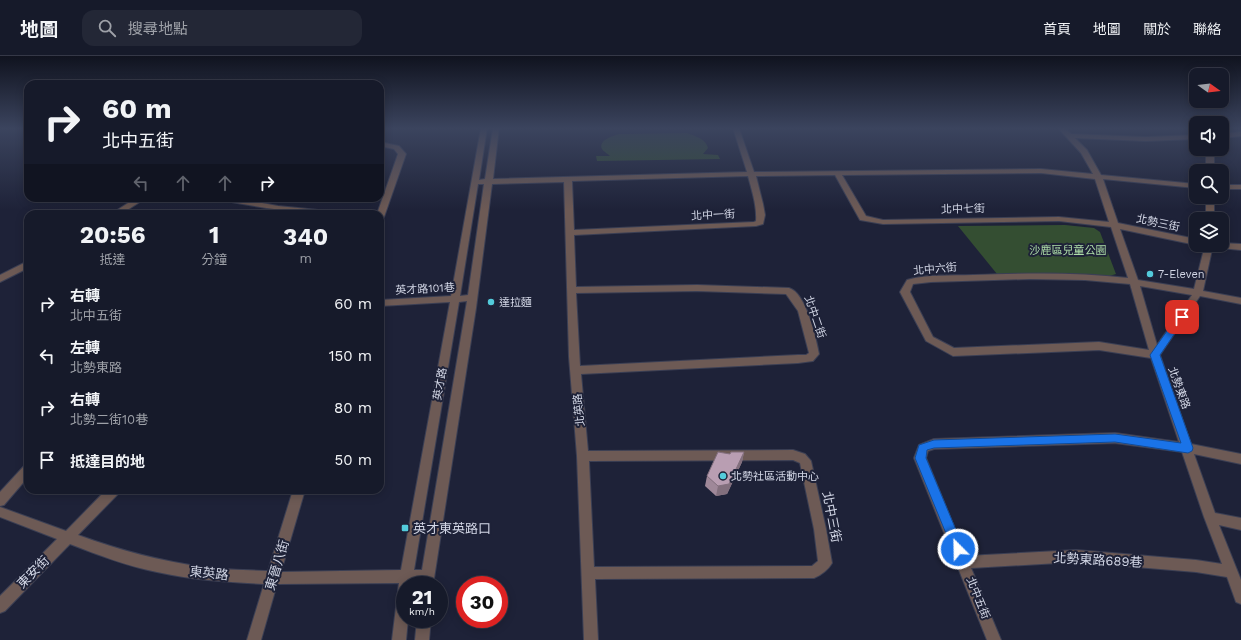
<!DOCTYPE html>
<html lang="zh-TW">
<head>
<meta charset="utf-8">
<style>
  body { margin:0; font-family:"Work Sans","Noto Sans TC",sans-serif; background:#232736; color:#f1f3f6; height:100vh; display:flex; flex-direction:column; font-size:15px; white-space:nowrap }
  * { box-sizing:border-box; margin:0 }
  p { font-size:13px; color:#9ea1a8 }
  .icon { flex:none; width:22px; height:22px; fill:none; stroke:currentColor; stroke-width:2; stroke-linecap:round; stroke-linejoin:round }
  .map { position:relative; flex:1; overflow:hidden }
  .panel { position:absolute; left:24px; top:154px; width:360px; height:284px; display:flex; flex-direction:column; background:#161a2a; border-radius:12px; box-shadow:0 2px 10px #0003,0 0 0 1px #353847 }
  .panel>* { flex:none }
  .top-card { position:absolute; left:24px; top:24px; width:360px; height:122px; border-radius:12px; box-shadow:0 2px 10px #0003,0 0 0 1px #353847; background:#161a2a; color:#f1f3f6; overflow:hidden }
  .needle { width:26px; rotate:104deg }
  .fabs { position:absolute; left:1189px; top:12px; display:grid; gap:8px }
  .fabs a { display:grid; place-items:center; width:40px; height:40px; border-radius:8px; background:#161a2a; box-shadow:0 2px 10px #0003,0 0 0 1px #353847; font-size:20px }
  .speed { position:absolute; left:396px; top:520px; display:flex; gap:8px; font-size:20px; font-weight:700; text-align:center }
  .speed>* { display:grid; place-content:center; width:52px; height:52px; border-radius:50%; background:#161a2a; box-shadow:0 2px 10px #0003,0 0 0 1px #353847; line-height:1 }
  .speed small { font-size:10px; font-weight:400 }
  .speed .limit { border:6px solid #d22; background:#fff; color:#111 }
  .pin { position:absolute; display:grid; place-items:center; width:34px; height:34px; color:#fff; margin:-17px; border-radius:8px; box-shadow:0 2px 6px #0006 }
  .me { position:absolute; width:44px; margin:-22px; rotate:337deg; stroke-linejoin:round; filter:drop-shadow(0 0 3px #0008) }
  .turn { display:flex; align-items:center; gap:14px; height:84px; padding:0 12px; font-size:18px }
  .turn .icon { width:52px; height:52px; stroke-width:2.5 }
  .turn b { display:block; font-size:28px; line-height:34px }
  .lanes { display:flex; align-items:center; height:38px; padding:0 12px; background:#0003; justify-content:center; gap:20px; direction:ltr }
  .lanes .off { opacity:.35 }
  .eta { display:flex; justify-content:space-evenly; align-items:center; height:68px; text-align:center }
  .eta b { font-size:24px; font-weight:700; line-height:28px }
  ul { padding:0; list-style:none }
  li { display:flex; align-items:center; gap:12px; height:52px; padding:0 12px }
  li div { flex:1 }
  li b { display:block; font-size:15px }
  li em { font-style:normal }
  header { display:flex; align-items:center; gap:24px; box-sizing:border-box; height:56px; padding:0 20px; background:#161a2a; border-bottom:1px solid #353847 }
  header strong { font-size:19px }
  nav { display:flex; gap:22px; margin-inline-start:auto; font-size:14px }
  .search { width:280px; height:36px; background:#232736; display:flex; align-items:center; gap:10px; box-sizing:border-box; padding:0 14px; border-radius:12px; color:#9ea1a8; font-size:15px }
  .map>svg:first-child { display:block }
</style>
</head>
<body>
<header>
<strong>地圖</strong>
<div class="search"><svg class="icon" aria-label="search" viewBox="0 0 24 24"><circle cx="10" cy="10" r="6"/><path d="M15 15l6 6"/></svg>搜尋地點</div>
<nav><a>首頁</a><a>地圖</a><a>關於</a><a>聯絡</a></nav>
</header>
<div class="map">
<svg width="1241" height="584" viewBox="0 0 1241 584">
  <rect width="100%" height="100%" fill="#1e2238"/>
  <g fill="#344e32">
    <path d="M687,77C695,80 706,83 708,92L703,98L718,99L720,103L597,105L596,100H610C608,98 603,95 602,93C598,84 613,80 619,78Z"/>
    <path d="M1065,169L1094,172L1100,176L1116,218L1106,221L1062,218H997L958,170Z"/>
  </g>
  <g fill="none" stroke-linecap="round" stroke-linejoin="round">
    <g stroke="#3b3f54" stroke-width="2">
      <g id="minor">
        <path d="M481,72H487L479,124L485,123L493,72H499L493,123L747,116L733,72H739L754,116L1041,113L1093,118L1081,97L1058,72H1065L1071,78L1146,81L1196,79V83L1146,85L1075,82L1087,94L1101,119L1196,128V132L1103,123L1118,167L1196,183V189L1120,173L1138,224L1194,233L1205,189H1213L1203,235L1241,242V248L1200,240L1160,299L1191,388L1241,398V408L1194,398L1215,457L1241,462V474L1219,469L1241,524V548L1236,546L1227,521L1196,516L1076,506L971,512L1001,584H987L914,402L919,389L934,383L1115,377L1179,386L1151,302L1099,294L953,300L926,285L900,236L907,224C928,218 951,220 973,219C1025,217 1077,216 1128,222L1111,171L1059,165L883,168L860,164L835,119L756,120L763,148L765,159L763,168L756,170L574,179L576,231L697,229L789,232C806,237 816,282 819,298L813,305L798,307L581,318L588,395L793,394L805,398L811,405L826,473L832,507C828,514 821,519 814,522L595,523L598,584H584L577,400L569,301L564,126L492,128L476,252L433,529H419L420,526H412V529H405V563H408L406,584H392L399,527L277,528L261,584H247L264,528C228,526 193,524 157,516C127,510 98,499 70,488L5,555L0,557V540L57,483L0,461V451L66,475L106,434H120L118,438L78,479C119,494 160,505 203,511C224,514 247,514 268,515L293,434H305L281,516L401,514L450,246L380,250V244L451,240ZM1041,117L1095,123L1109,166L1059,161L883,164L866,160L842,119ZM748,120C752,135 757,150 756,165L754,166L574,174L572,125ZM478,128H484L468,239L460,240ZM1030,223L1085,224L1130,228L1149,294L1099,286L954,292L933,281L910,236L913,228L931,226ZM1140,230L1192,239L1157,289ZM697,235L786,238L798,255L809,297L806,299H798L580,310L576,237ZM467,245L422,514H414L459,246ZM1115,387L1182,396L1204,461L1222,508L1196,504L1076,494L966,500L926,402L928,395L934,393ZM793,404L800,407L814,473L818,505L812,510L594,511L589,405Z"/>
        <path d="M1239,76H1241V80L1222,82V78Z"/>
        <path d="M380,86L399,90L406,98L384,161L380,163V158H377L398,98L394,93L380,90Z"/>
        <rect x="1206" y="93" width="8" height="22"/>
        <rect x="1222" y="129" width="19" height="4"/>
        <rect x="1206" y="141" width="8" height="22"/>
        <path d="M136,142H146L121,158H111Z"/>
        <path d="M217,142H235L278,150L338,156L342,158C301,158 262,152 221,144Z"/>
        <path d="M1222,187L1241,188V194L1220,192L1216,189H1222Z"/>
        <path d="M28,205V212L0,226V219Z"/>
        <path d="M28,408V421L4,449L0,450V436L24,410Z"/>
        <path d="M417,563H431L429,584H415Z"/>
      </g>
    </g>
    <use href="#minor" fill="#6d5a55" fill-rule="evenodd"/>
  </g>
  <path fill="#9f8899" d="M744,396L742,406L727,438L716,440L705,430L707,420L730,398Z"/>
  <path fill="#826f7d" d="M744,396L742,406L727,438L716,440L718,430Z"/>
  <path fill="#b99eb2" stroke="#826f7d" d="M718,396L730,398L731,396H744L729,428L718,430L707,420Z"/>
  <linearGradient id="sky" x2="0" y2="1"><stop stop-color="#10131f"/><stop offset="0.47" stop-color="#3b445e"/><stop offset="1" stop-color="#3b445e" stop-opacity="0"/></linearGradient>
  <rect width="1241" height="154" fill="url(#sky)"/>
  <path fill="#1a73e8" stroke="#114b97" d="M1179,258H1182L1186,261L1160,299L1193,392L1192,395L1188,397L1115,386L934,392L927,394L926,402L964,493L962,497L958,498L954,497L915,402L919,389L934,384L1115,378L1181,387L1150,299Z"/>
  <g fill="#53cbdb" stroke="#1e2238" stroke-width="1.5">
    <circle cx="1150" cy="218" r="4"/>
    <circle cx="491" cy="246" r="4"/>
    <circle cx="723" cy="420" r="4"/>
    <rect x="401" y="468" width="8" height="8" rx="2"/>
  </g>
  <g text-anchor="middle" dominant-baseline="central" stroke-width="4" stroke-linejoin="round" paint-order="stroke">
    <g font-size="11" fill="#d3d7e6" stroke="#1e2238">
      <text transform="translate(963 153) rotate(-1)">北中七街</text>
      <text transform="translate(713 159) rotate(-3)">北中一街</text>
      <text transform="translate(1158 167) rotate(12)">北勢三街</text>
      <text transform="translate(935 213) rotate(-5)">北中六街</text>
      <text transform="translate(425 233) rotate(-3)">英才路101巷</text>
      <text transform="translate(815 261) rotate(71)">北中二街</text>
      <text transform="translate(440 328) rotate(-80)">英才路</text>
      <text transform="translate(1179 332) rotate(70)">北勢東路</text>
      <text transform="translate(579 354) rotate(-96)">北英路</text>
      <text transform="translate(978 542) rotate(68)">北中五街</text>
    </g>
    <g font-size="11" fill="#aedda8" stroke="#1e2238">
      <text x="1068" y="194">沙鹿區兒童公園</text>
    </g>
    <g font-size="11" fill="#d3d7e6" stroke="#1e2238" text-anchor="start">
      <text x="1158" y="218">7-Eleven</text>
      <text x="499" y="246">達拉麵</text>
      <text x="731" y="420">北勢社區活動中心</text>
    </g>
    <g font-size="13" fill="#d3d7e6" stroke="#1e2238">
      <text transform="translate(832 461) rotate(79)">北中三街</text>
      <text transform="translate(1098 504) rotate(3)">北勢東路689巷</text>
      <text transform="translate(277 509) rotate(-73)">東晉八街</text>
      <text transform="translate(33 516) rotate(-45)">東安街</text>
      <text transform="translate(209 517) rotate(6)">東英路</text>
    </g>
    <g font-size="13" fill="#d3d7e6" stroke="#1e2238" text-anchor="start">
      <text x="413" y="472">英才東英路口</text>
    </g>
  </g>
</svg>
<div class="fabs">
<a><svg class="needle" viewBox="-14 -14 28 28"><path d="M0-13l5 13h-10z" fill="#e53935"/><path d="M0 13l5-13h-10z" fill="#9ea1a8"/></svg></a>
<a><svg class="icon" aria-label="sound" viewBox="0 0 24 24"><path d="M4 9h4l5-4v14l-5-4H4zM17 9q2 3 0 6"/></svg></a>
<a><svg class="icon" aria-label="search" viewBox="0 0 24 24"><circle cx="10" cy="10" r="6"/><path d="M15 15l6 6"/></svg></a>
<a><svg class="icon" aria-label="layers" viewBox="0 0 24 24"><path d="M12 4l9 5-9 5-9-5zM3 14l9 5 9-5"/></svg></a>
</div>
<div class="speed"><div>21<small>km/h</small></div><div class="limit">30</div></div>
<div class="pin" style="left:1182px;top:261px;background:#d93025"><svg class="icon" aria-label="arrive" viewBox="0 0 24 24"><path d="M6 21V4h12l-3 4 3 4H6"/></svg></div>
<svg class="me" style="left:958px;top:493px" viewBox="-20 -20 40 40"><circle r="17" fill="#1a73e8" stroke="#fff" stroke-width="3"/><path d="M0-11L8 9 0 5-8 9z" fill="#fff"/></svg>
<div class="top-card">
<div class="turn"><svg class="icon" aria-label="right" viewBox="0 0 24 24"><path d="M7 20v-9h11M14 6l5 5-5 5"/></svg><div><b>60 m</b>北中五街</div></div>
<div class="lanes"><svg class="icon off" aria-label="left" viewBox="0 0 24 24"><path d="M17 20v-9H6M10 6l-5 5 5 5"/></svg><svg class="icon off" aria-label="ahead" viewBox="0 0 24 24"><path d="M12 20V5M6 11l6-6 6 6"/></svg><svg class="icon off" aria-label="ahead" viewBox="0 0 24 24"><path d="M12 20V5M6 11l6-6 6 6"/></svg><svg class="icon" aria-label="right" viewBox="0 0 24 24"><path d="M7 20v-9h11M14 6l5 5-5 5"/></svg></div>
</div>
<section class="panel">
<div class="eta">
<div><b>20:56</b><p>抵達</p></div>
<div><b>1</b><p>分鐘</p></div>
<div><b>340</b><p>m</p></div>
</div>
<ul>
<li><svg class="icon" aria-label="right" viewBox="0 0 24 24"><path d="M7 20v-9h11M14 6l5 5-5 5"/></svg><div><b>右轉</b><p>北中五街</p></div><em>60 m</em></li>
<li><svg class="icon" aria-label="left" viewBox="0 0 24 24"><path d="M17 20v-9H6M10 6l-5 5 5 5"/></svg><div><b>左轉</b><p>北勢東路</p></div><em>150 m</em></li>
<li><svg class="icon" aria-label="right" viewBox="0 0 24 24"><path d="M7 20v-9h11M14 6l5 5-5 5"/></svg><div><b>右轉</b><p>北勢二街10巷</p></div><em>80 m</em></li>
<li><svg class="icon" aria-label="arrive" viewBox="0 0 24 24"><path d="M6 21V4h12l-3 4 3 4H6"/></svg><div><b>抵達目的地</b></div><em>50 m</em></li>
</ul>
</section>
</div>
</body>
</html>
